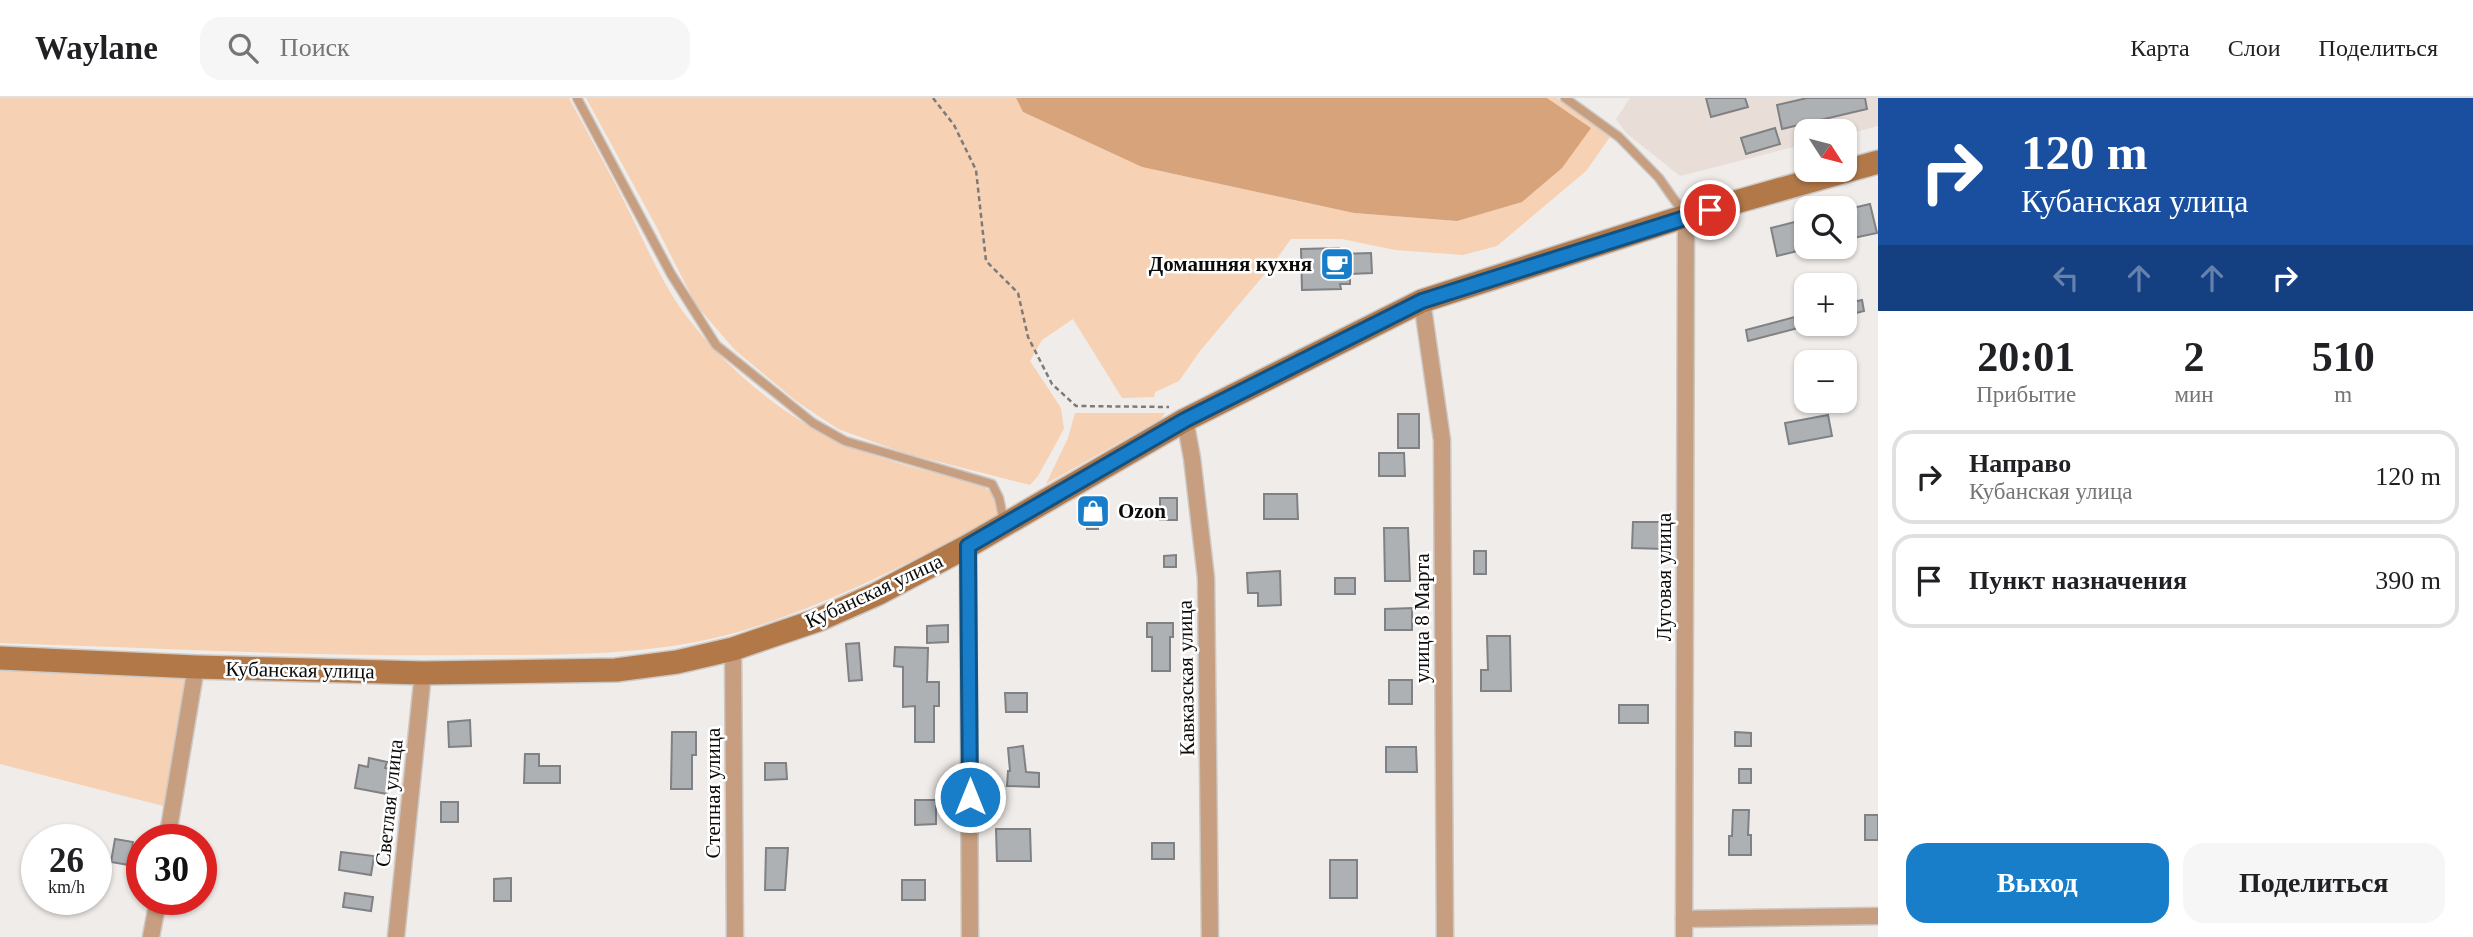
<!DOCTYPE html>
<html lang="ru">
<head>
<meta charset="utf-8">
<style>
  body { margin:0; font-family:Georgia,serif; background:#f6f6f6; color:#202124; height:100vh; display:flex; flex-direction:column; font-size:26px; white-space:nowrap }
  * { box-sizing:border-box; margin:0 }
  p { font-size:23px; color:#757577 }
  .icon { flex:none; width:38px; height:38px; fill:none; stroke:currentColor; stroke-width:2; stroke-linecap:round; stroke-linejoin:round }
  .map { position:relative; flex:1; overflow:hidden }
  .panel { display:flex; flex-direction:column; background:#fff; width:595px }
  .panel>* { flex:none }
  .guide { background:#1a4fa0; color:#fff; overflow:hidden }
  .needle { width:46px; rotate:126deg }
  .buttons { position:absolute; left:1794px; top:21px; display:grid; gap:14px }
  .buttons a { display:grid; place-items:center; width:63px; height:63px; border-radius:14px; background:#fff; box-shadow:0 2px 5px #0004; font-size:35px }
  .speed { position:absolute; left:21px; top:726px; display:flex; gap:14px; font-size:35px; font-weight:700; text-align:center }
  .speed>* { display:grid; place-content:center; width:91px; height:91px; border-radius:50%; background:#fff; box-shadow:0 2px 5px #0004; line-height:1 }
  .speed small { font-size:18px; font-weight:400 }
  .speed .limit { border:10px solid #d22; background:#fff; color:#111 }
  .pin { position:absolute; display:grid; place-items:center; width:60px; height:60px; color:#fff; margin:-30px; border:4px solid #fff; border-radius:50%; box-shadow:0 2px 7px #0007 }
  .me { position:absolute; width:77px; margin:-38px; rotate:0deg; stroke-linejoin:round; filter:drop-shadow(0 0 5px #0008) }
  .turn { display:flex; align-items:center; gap:24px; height:147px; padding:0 28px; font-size:32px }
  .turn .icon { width:91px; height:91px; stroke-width:2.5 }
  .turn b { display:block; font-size:49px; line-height:60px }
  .lanes { display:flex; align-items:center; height:66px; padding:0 28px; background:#0003; justify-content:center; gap:35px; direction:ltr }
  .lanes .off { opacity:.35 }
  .eta { display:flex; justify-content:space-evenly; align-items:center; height:119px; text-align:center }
  .eta b { font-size:42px; font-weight:700; line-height:49px }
  .action { display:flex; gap:14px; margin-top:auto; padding:14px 28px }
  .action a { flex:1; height:80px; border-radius:21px; background:#187ec9; color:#fff; font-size:28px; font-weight:700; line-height:80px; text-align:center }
  .action a+a { background:#f6f6f6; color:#202124 }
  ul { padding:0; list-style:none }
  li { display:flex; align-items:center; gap:21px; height:94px; margin:0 14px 10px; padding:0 14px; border:4px solid #e0e0e0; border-radius:21px }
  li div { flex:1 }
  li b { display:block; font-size:26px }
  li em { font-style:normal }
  header { display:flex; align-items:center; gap:42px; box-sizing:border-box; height:98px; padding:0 35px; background:#fff; border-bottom:2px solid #e0e0e0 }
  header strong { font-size:33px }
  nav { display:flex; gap:38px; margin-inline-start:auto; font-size:24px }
  .search { width:490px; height:63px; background:#f6f6f6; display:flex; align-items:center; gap:18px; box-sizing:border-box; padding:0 24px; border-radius:21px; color:#757577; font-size:26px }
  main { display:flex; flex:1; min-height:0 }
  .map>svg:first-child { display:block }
</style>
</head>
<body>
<header>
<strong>Waylane</strong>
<div class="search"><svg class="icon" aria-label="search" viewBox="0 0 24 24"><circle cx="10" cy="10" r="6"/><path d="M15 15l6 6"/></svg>Поиск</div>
<nav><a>Карта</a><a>Слои</a><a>Поделиться</a></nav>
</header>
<main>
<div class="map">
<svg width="1878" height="839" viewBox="0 0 1878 839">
  <rect width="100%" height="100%" fill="#f0ece9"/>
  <path fill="#e8ded7" d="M1630,0H1878V28L1845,37L1844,33H1806V46L1680,78L1626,35L1616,21Z"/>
  <g fill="#f6d1b4">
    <path d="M0,0H569C589,37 610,75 629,113C646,148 666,194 691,224C733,277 791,325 854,350C894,366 939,375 982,388L992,394L998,418C915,462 829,507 738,534C653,558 563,557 476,557C317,559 158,550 0,545Z"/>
    <path d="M586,0H1016L1023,14L1142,69L1354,115L1457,123L1591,30L1547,0H1557L1610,39L1586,73L1497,148L1463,157L1395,152L1342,141H1291L1273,166L1200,253L1179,283L1155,294L1154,299L1122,300L1073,221L1042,242L1030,263L1061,310L1064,331L1038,378L1030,387L904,355L838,331L796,303L735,252L696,207L655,126Z"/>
    <path d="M1075,315H1165L1161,321L1046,386L1068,340Z"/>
    <path d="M0,571L189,575L173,657L167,709L0,666Z"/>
  </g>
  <path fill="#d6a37a" d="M1016,0H1547L1591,30L1562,70L1522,104L1457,123L1354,115L1142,69L1023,14Z"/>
  <g fill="#aeb1b4" stroke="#7f8184" stroke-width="2">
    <path d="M1706,0H1745L1748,9L1711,19Z"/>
    <path d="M1807,0H1865L1867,11L1782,31L1777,7Z"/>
    <path d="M1775,30L1780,46L1746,56L1741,40Z"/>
    <path d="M1870,106L1877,135L1844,142V112Z"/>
    <path d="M1806,121V151L1777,158L1771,130Z"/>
    <path d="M1339,150V156L1371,155L1372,175L1350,176V186H1340L1341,191L1302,192L1301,151Z"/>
    <path d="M1862,202L1864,213L1844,218V206Z"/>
    <path d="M1806,216V228L1748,243L1746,232Z"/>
    <rect x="1398" y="316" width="21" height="34"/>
    <path d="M1828,317L1832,338L1789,346L1785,325Z"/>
    <path d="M1379,355H1404L1405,378H1379Z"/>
    <path d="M1264,396H1297L1298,421H1264Z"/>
    <rect x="1160" y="400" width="17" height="22"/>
    <rect x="1087" y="409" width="11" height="22"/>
    <path d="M1633,424H1665L1664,451L1632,450Z"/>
    <path d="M1384,430H1408L1410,483H1385Z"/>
    <rect x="1474" y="453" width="12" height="23"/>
    <path d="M1176,457V469H1164V458Z"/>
    <path d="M1280,473L1281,507L1258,508V495H1248L1247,475Z"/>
    <rect x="1335" y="480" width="20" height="16"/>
    <path d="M1412,510V532H1385V511Z"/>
    <path d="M1147,525H1173V539H1170V573H1152V539H1147Z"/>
    <path d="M948,527V544L927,545V528Z"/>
    <path d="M1487,538H1510L1511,593H1481V572H1488Z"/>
    <path d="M859,545L862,582L849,583L846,546Z"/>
    <path d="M895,549L928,550L927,584H939V608H934V644H915V608L903,609V569L894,568Z"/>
    <rect x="1389" y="582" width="23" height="24"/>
    <path d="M1005,595H1027V614H1006Z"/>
    <rect x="1619" y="607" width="29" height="18"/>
    <path d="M470,622L471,648L449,649L448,624Z"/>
    <path d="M672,634H696V657H692V691H671Z"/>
    <path d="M1735,634L1751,635V648H1735Z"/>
    <path d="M1023,648L1026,674L1039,675V689L1007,688L1008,673H1010L1008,650Z"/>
    <path d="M1386,649H1416L1417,674H1386Z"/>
    <path d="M525,656H539V668H560V685H524Z"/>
    <path d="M369,660L387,664L385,670L392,671L387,696L355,690L359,667L368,669Z"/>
    <path d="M765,665H786L787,681L765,682Z"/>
    <rect x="1739" y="671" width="12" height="14"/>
    <path d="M915,702H936V726L915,727Z"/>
    <rect x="441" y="704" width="17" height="20"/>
    <path d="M1733,712H1749L1748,737H1751V757H1729V738H1732Z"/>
    <rect x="1865" y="717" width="13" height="25"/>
    <path d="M996,731H1030L1031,763H997Z"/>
    <path d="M115,741L133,744L129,767L111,764Z"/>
    <rect x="1152" y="745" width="22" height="16"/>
    <path d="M766,750H788L785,792H765Z"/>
    <path d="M341,754L374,758L371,777L339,772Z"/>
    <rect x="1330" y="762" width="27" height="38"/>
    <path d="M511,780V803H494V781Z"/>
    <rect x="902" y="782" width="23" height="20"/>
    <path d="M345,795L373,799L371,813L343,809Z"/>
  </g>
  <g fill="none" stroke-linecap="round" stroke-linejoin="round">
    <g stroke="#ccc8c5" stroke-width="11">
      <g id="service">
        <path d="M577,0L671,176L716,247L813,325L845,343L992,386L999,400L1004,424"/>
        <path d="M1565,0L1619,39L1659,80L1685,117"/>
      </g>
    </g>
    <g stroke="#ccc8c5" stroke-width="19">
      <g id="minor">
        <path d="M1422,203L1442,342L1445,839"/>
        <path d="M1185,322L1192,360L1206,480L1210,839"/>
        <path d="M968,448L970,839"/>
        <path d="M733,551L735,839"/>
        <path d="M167,742L196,569"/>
        <path d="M1684,821L1878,818"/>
        <path d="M151,839L158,802"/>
        <path d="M396,839L423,575"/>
        <path d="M1684,839L1686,118"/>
      </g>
    </g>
    <g stroke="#ccc8c5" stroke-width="26">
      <path id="secondary" d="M0,560L196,569L423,575L616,572L677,564L733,551L818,522L877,496L968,448L1185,322L1422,203L1686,118L1878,64"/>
    </g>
    <path stroke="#7d7b79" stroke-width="2.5" stroke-dasharray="5 3.5" stroke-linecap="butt" d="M933,0L954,27L976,72L986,163L1018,195L1028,239L1052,286L1076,308L1169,309"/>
    <use href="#service" stroke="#c79f80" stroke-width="8"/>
    <use href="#minor" stroke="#c79f80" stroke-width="16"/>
    <use href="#secondary" stroke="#b27848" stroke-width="23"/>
  </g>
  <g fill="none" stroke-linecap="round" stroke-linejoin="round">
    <g stroke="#105283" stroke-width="18">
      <path id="route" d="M970,699L968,448L1185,322L1422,203L1710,112"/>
    </g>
    <use href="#route" stroke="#187ec9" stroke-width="12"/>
  </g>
  <defs>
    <g id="cafe-square" transform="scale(1.75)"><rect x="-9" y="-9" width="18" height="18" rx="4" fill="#187ec9" stroke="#fff"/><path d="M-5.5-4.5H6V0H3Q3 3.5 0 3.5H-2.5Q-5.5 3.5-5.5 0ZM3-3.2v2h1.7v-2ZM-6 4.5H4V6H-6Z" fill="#fff"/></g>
    <g id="shop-square" transform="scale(1.75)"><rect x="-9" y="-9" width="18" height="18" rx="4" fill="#187ec9" stroke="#fff"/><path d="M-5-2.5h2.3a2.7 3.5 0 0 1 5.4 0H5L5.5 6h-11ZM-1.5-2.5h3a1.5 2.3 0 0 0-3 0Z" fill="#fff"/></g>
  </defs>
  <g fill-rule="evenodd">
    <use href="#cafe-square" x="1337" y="166"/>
    <use href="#shop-square" x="1093" y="413"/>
  </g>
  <g text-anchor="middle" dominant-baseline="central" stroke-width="5" stroke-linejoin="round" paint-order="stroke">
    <g font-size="21" font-weight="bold" fill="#0c0b0a" stroke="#fff" text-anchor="end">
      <text x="1312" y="166">Домашняя кухня</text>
      <text x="1118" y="413" text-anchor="start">Ozon</text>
    </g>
    <g font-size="21" fill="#0c0b0a" stroke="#fff">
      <text transform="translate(1664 479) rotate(-90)">Луговая улица</text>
      <text transform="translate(874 493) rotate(-25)">Кубанская улица</text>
      <text transform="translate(1422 520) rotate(-90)">улица 8 Марта</text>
      <text transform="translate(300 572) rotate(1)">Кубанская улица</text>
      <text transform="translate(1186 580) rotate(-91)">Кавказская улица</text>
      <text transform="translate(713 695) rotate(-90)">Степная улица</text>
      <text transform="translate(389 705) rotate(-84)">Светлая улица</text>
    </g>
  </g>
</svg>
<div class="buttons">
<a><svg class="needle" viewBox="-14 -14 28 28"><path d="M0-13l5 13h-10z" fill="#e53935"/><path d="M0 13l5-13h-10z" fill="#757577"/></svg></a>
<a><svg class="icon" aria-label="search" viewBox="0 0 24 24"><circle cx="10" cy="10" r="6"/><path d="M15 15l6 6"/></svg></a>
<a>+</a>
<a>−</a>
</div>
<div class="speed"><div>26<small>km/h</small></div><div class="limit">30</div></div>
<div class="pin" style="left:1710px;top:112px;background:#d93025"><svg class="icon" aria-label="arrive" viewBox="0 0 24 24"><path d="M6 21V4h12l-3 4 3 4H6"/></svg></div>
<svg class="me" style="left:970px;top:699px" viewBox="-20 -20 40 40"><circle r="17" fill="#187ec9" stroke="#fff" stroke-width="3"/><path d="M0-11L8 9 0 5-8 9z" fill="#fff"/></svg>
</div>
<section class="panel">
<div class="guide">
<div class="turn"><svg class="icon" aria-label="right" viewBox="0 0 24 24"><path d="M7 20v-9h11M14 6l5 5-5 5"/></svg><div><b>120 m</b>Кубанская улица</div></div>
<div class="lanes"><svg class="icon off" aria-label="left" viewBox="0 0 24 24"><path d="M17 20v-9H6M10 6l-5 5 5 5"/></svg><svg class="icon off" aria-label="ahead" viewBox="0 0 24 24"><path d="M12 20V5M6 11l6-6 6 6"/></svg><svg class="icon off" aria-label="ahead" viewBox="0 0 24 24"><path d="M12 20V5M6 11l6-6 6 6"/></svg><svg class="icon" aria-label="right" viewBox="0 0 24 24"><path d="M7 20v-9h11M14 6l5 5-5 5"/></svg></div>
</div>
<div class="eta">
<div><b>20:01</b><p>Прибытие</p></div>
<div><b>2</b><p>мин</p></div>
<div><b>510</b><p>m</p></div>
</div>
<ul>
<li><svg class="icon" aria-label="right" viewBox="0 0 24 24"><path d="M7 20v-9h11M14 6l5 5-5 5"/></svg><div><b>Направо</b><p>Кубанская улица</p></div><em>120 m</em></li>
<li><svg class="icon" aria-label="arrive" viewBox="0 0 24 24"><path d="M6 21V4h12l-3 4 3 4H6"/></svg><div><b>Пункт назначения</b></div><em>390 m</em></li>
</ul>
<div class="action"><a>Выход</a><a>Поделиться</a></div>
</section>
</main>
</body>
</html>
